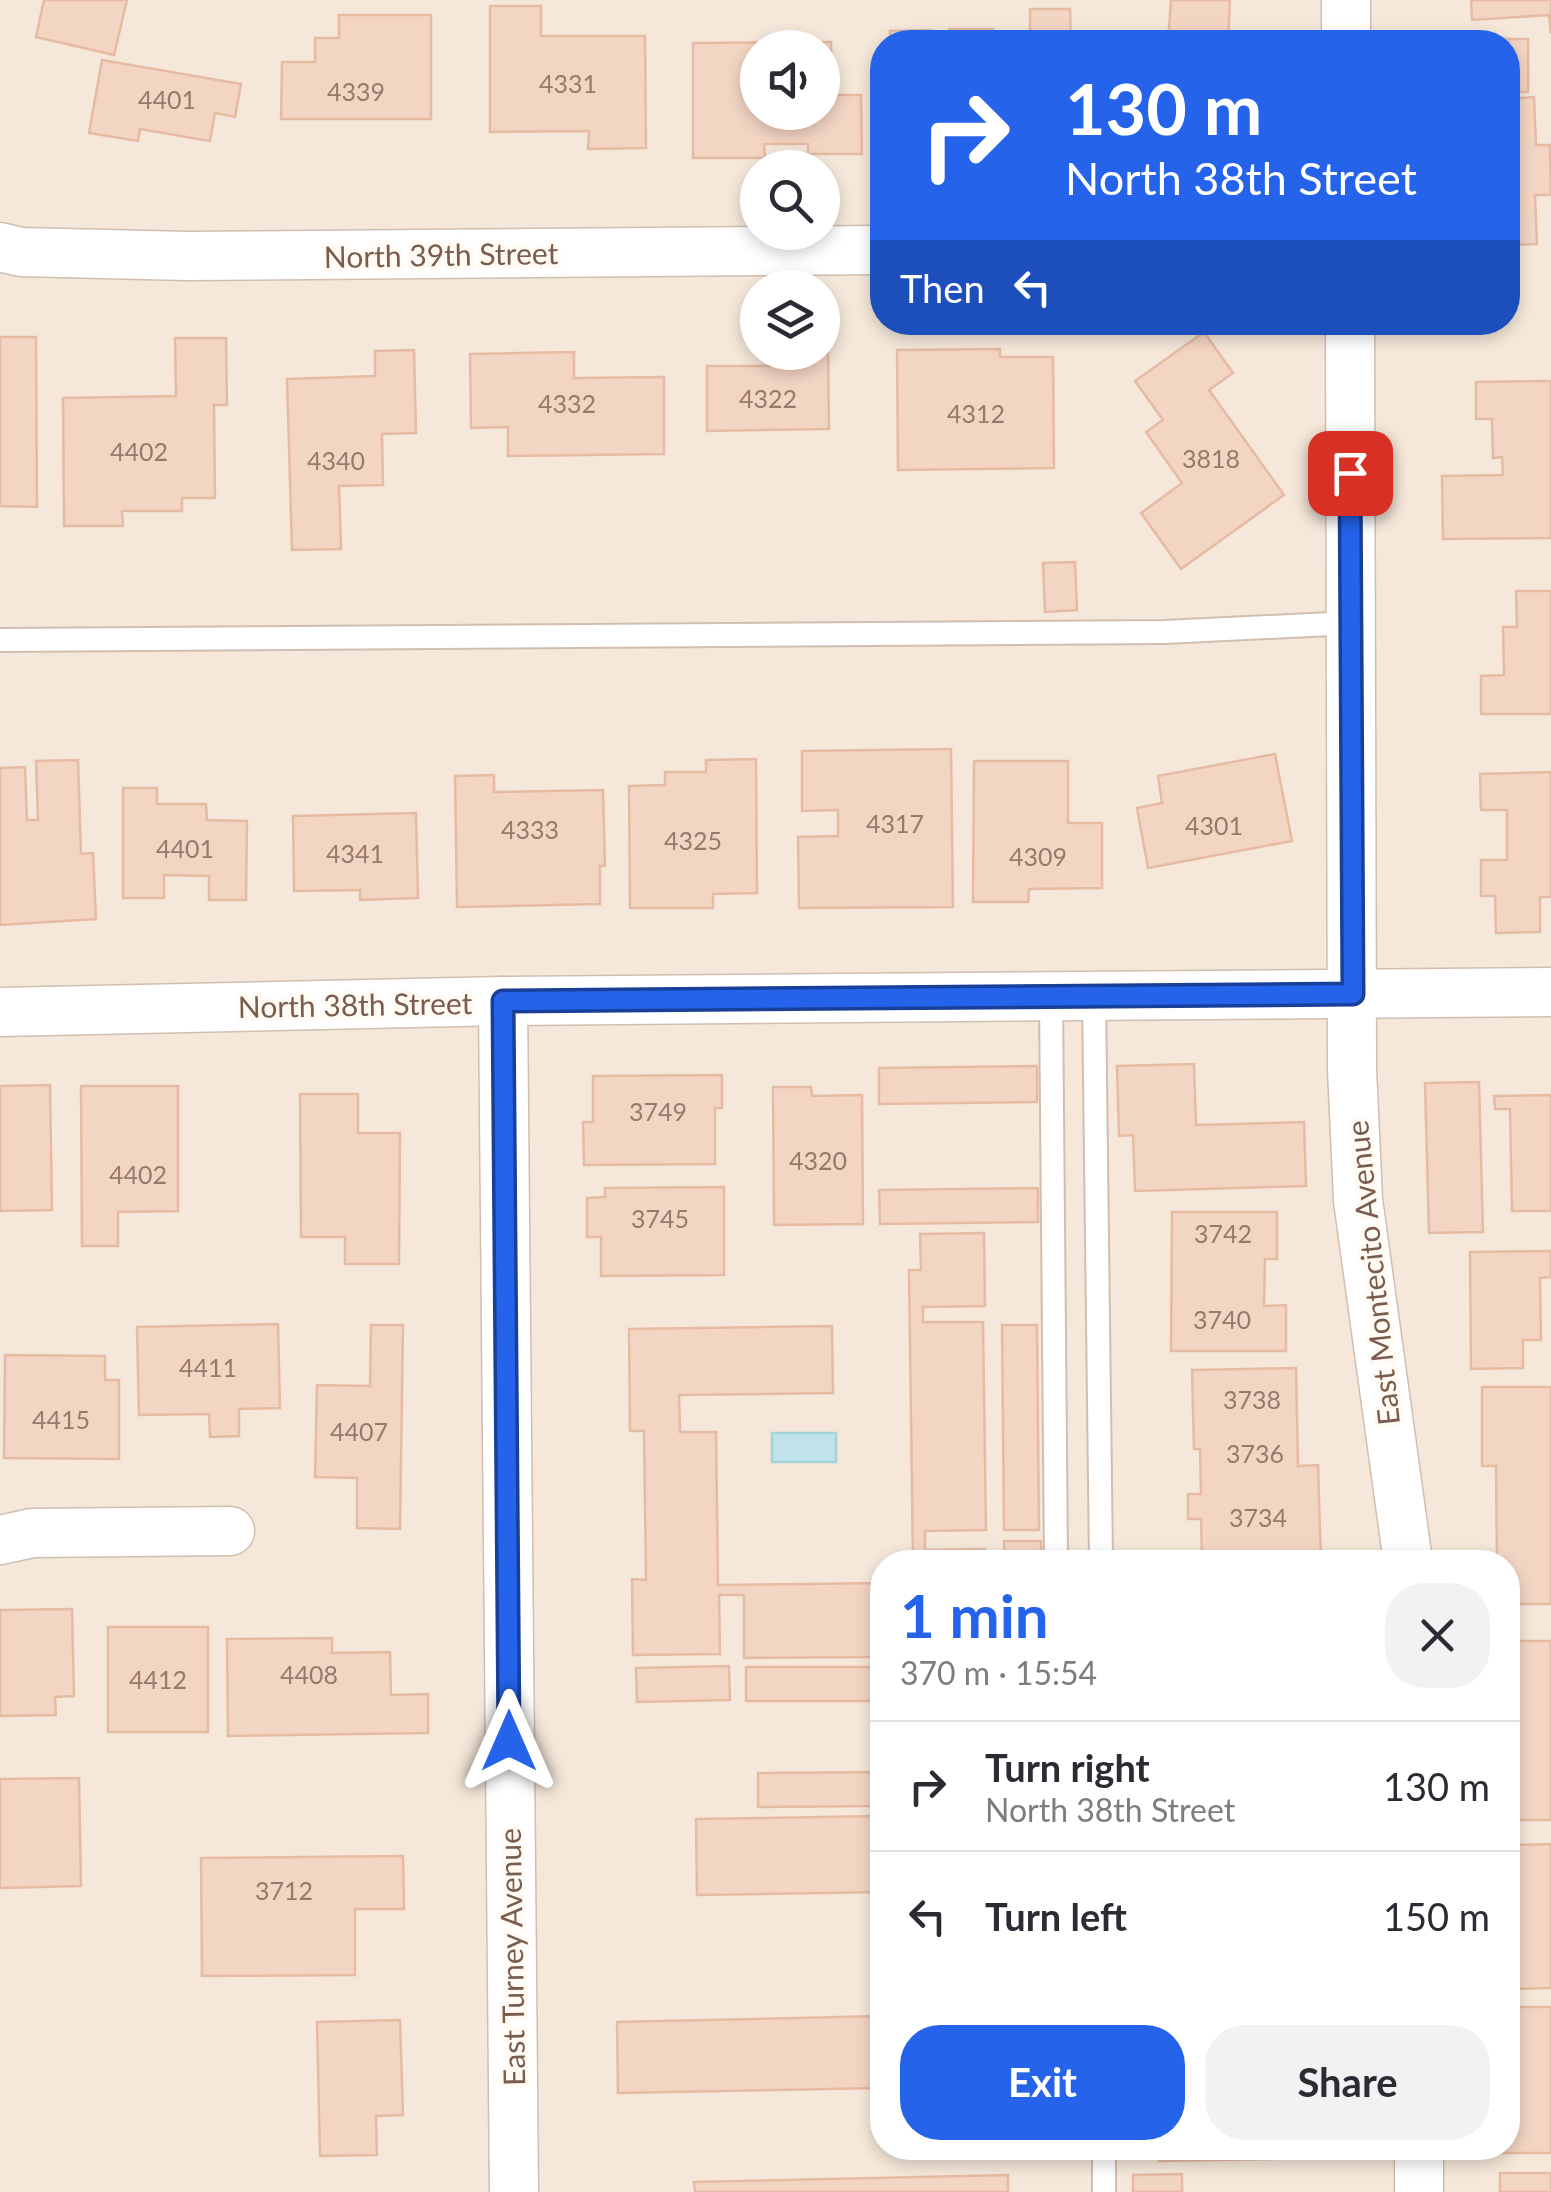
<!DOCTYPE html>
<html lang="en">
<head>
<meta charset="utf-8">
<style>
  body { margin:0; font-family:Lato,sans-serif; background:#f2f2f3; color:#2b2b33; height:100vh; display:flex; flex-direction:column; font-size:38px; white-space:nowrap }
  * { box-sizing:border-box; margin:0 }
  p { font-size:32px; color:#7c7c81 }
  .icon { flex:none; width:55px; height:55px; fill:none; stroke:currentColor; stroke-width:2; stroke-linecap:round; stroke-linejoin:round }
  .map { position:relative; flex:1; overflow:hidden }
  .drawer { position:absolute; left:870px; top:1550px; width:650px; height:610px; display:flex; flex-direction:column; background:#fff; border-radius:40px; box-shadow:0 5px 15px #0003 }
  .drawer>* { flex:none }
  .guide { position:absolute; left:870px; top:30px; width:650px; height:305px; border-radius:40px; box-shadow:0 5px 15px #0003; background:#2563eb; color:#fff; overflow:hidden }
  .buttons { position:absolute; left:740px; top:30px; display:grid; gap:20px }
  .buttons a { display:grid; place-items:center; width:100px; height:100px; border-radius:50%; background:#fff; box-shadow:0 5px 15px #0003; font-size:50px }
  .pin { position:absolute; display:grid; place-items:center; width:85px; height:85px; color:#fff; margin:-42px; border-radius:20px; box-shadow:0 5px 15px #0006 }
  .me { position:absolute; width:110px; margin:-55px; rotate:0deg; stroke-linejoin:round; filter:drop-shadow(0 0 8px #0008) }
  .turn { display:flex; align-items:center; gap:35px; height:210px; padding:0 30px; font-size:45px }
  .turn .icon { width:130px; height:130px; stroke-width:2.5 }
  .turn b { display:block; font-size:70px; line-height:85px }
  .then { display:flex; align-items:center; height:95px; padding:0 30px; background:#0003; gap:20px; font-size:38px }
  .round { display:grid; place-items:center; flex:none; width:105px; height:105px; border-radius:40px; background:#f2f2f3 }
  .head { display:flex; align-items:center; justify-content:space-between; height:170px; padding:0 30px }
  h1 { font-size:60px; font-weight:700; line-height:75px; color:#2563eb }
  .cta { display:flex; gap:20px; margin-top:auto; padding:20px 30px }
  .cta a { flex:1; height:115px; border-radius:40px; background:#2563eb; color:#fff; font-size:40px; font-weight:700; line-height:115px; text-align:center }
  .cta a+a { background:#f2f2f3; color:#2b2b33 }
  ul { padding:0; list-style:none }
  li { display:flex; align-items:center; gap:30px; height:130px; padding:0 30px; border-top:2px solid #e1e1e2 }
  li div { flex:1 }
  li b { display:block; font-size:38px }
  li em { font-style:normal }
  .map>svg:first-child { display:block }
</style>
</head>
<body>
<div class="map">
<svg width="1551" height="2192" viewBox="0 0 1551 2192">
  <rect width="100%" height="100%" fill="#fdf6ec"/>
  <path fill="#f5e8da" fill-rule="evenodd" d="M0,0H1551V2192H0ZM882,42H1508V322H882ZM758,48H822V112H758ZM758,168H822V232H758ZM758,288H822V352H758ZM882,1562H1508V2148H882Z"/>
  <rect fill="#bfe3e8" stroke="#a5d3da" stroke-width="2.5" x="772" y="1433" width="64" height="29"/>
  <g fill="#f3d5c3" stroke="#e6bba3" stroke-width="2.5" fill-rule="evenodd">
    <path d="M44,0H127L114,55L36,37Z"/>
    <path d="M1171,0H1230L1228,42H1147H1168Z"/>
    <path d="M1471,0H1551V34L1549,15L1472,20Z"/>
    <path d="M490,6H541V36H645L646,148L588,149L589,131L490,132Z"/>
    <path d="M1030,9H1070L1071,42H1030Z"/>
    <path d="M339,15H431V119H281L282,62H315V38H339Z"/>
    <rect x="949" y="29" width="44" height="13"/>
    <path d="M930,30V42H890V31Z"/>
    <path d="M1487,39H1528V92H1508V42H1487Z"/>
    <path d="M831,42L832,95H861L862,154H808V144H764L765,158H693V43ZM758,48H822V112H758Z"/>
    <path d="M102,60L241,84L235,117L215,113L210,141L140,129L138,141L89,133Z"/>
    <path d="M1534,97L1536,145H1550L1551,195H1535L1537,244L1508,245V99Z"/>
    <path d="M1204,332L1233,373L1209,390L1284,495L1181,569L1141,513L1182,483L1146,432L1163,420L1135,381Z"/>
    <path d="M0,337H36L37,507L0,506Z"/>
    <path d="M175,338H226L227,405H214L215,498H182V511H122L123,526H64L63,398L176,396Z"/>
    <path d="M1000,349V357H1053L1054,468L898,470L897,350Z"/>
    <path d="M414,350L416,433L382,434L383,485L339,486L341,549L292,550L287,379L375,376V351Z"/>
    <path d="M828,350L829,429L707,431V366H776V352Z"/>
    <path d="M574,352V378L664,377V454L508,456V427L471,428L470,354Z"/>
    <path d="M1551,381V538L1443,539L1442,476L1503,475L1502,457L1493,458L1492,419H1476V382Z"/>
    <path d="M1075,562L1077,610L1045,612L1043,563Z"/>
    <path d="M1516,591H1551V714H1481V676L1504,675L1503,627H1517Z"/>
    <path d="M951,749L953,907L799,908L798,837L838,836V810L802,811V751Z"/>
    <path d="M1275,754L1292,841L1148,868L1137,808L1162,803L1158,776Z"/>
    <path d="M756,759L757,893L713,894V908H630L629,786L665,785V772H706V760Z"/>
    <path d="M78,760L81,854L93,853L96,919L0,925V768L25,767L27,820H38L36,761Z"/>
    <path d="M974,761H1068V823H1102V888L1029,889L1028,902H973Z"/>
    <path d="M1551,772V897H1540V932L1496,933L1495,896H1481V860H1507V810H1481L1480,774Z"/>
    <path d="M494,775V792L603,790L605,866H600V904L457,907L455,776Z"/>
    <path d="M123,788H157V804H206L207,820L247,821L246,900H209V876L164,875V898H123Z"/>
    <path d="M416,813L418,898L360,900V890L294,891L293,816Z"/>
    <path d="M1194,1064L1196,1125L1304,1122L1306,1186L1135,1191L1133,1135L1119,1136L1117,1066Z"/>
    <path d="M1037,1066V1102L879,1104V1068Z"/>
    <path d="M722,1075V1108H715V1164L584,1165L583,1122H593V1076Z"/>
    <path d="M1479,1082L1483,1232L1429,1233L1425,1083Z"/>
    <path d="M50,1085L52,1210L0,1211V1086Z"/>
    <path d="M81,1086H178V1211L118,1212V1246H82Z"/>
    <path d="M773,1087H811L812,1096L862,1095L863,1224L774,1225Z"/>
    <path d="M300,1094H358V1133H400L399,1264H345V1237H301Z"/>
    <path d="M1551,1095V1211H1512L1510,1109H1495L1494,1096Z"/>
    <path d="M724,1187V1275L601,1276V1237H587V1198L605,1197V1188Z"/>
    <path d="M1038,1188V1222L880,1224L879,1190Z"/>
    <path d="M1172,1212H1277V1259H1265L1264,1306L1286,1305V1351H1171Z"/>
    <path d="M984,1233L985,1306L923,1307V1322H983L986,1530L925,1531V1550L985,1549V1562H913L909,1270H921L920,1234Z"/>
    <path d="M1551,1251V1277L1540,1278L1541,1340H1523V1368L1471,1369L1470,1252Z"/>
    <path d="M278,1324L280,1408L239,1409V1436L210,1437L209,1414L139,1415L137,1327Z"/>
    <path d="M371,1325H403L400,1529L357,1528V1478L315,1477L317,1385L370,1386Z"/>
    <path d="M1002,1325H1037L1039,1530H1004Z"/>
    <path d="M832,1326L833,1393L679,1395L680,1432H716L718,1585L882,1583V1657L744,1658V1595H719L720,1654L633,1655L632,1579L646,1580L644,1431H630L629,1329Z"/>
    <path d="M5,1355L105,1356V1380H119V1459L4,1458Z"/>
    <path d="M1296,1368L1298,1466L1318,1465L1321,1562H1153V1558L1202,1557L1201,1519H1188V1494H1201L1200,1449H1194L1192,1370Z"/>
    <path d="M1482,1387H1551V1604H1508V1562H1497L1496,1466H1482Z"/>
    <path d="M1004,1541H1041V1562H1005Z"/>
    <path d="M72,1609L74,1696L55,1697L56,1715L0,1716V1610Z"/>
    <rect x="108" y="1627" width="100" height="105"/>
    <path d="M332,1638V1653L390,1652L391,1695L428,1694V1733L228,1736L227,1639Z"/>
    <rect x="1508" y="1641" width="43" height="179"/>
    <path d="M729,1666L730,1700L637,1702L636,1668Z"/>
    <rect x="746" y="1667" width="136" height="34"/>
    <path d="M882,1772V1806L758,1807V1773Z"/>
    <path d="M79,1778L81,1886L0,1888V1779Z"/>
    <path d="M882,1816V1892L697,1895L696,1819Z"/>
    <path d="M1551,1844V1988L1508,1989V1845Z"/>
    <path d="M403,1856L404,1909H355V1975L202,1976L201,1858Z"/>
    <path d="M1508,2007H1551V2153H1496V2148H1508Z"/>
    <path d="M882,2016V2088L618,2093L617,2022Z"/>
    <path d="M400,2020L403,2115L376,2116L377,2155L320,2156L317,2022Z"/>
    <path d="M1159,2148H1335L1336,2158L1159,2161Z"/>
    <rect x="1500" y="2173" width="51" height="19"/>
    <path d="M1182,2174V2192H1133V2175Z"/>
    <path d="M1008,2175V2192H695L694,2182Z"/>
  </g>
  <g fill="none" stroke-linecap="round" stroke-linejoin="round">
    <g stroke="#d1beb0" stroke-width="26">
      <g id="service">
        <path d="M0,640L1165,632L1351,623"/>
        <path d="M1051,996L1056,1562"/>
        <path d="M1094,996L1101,1562"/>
        <path d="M1104,2148V2192"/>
      </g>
    </g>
    <g stroke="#d1beb0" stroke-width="51">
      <g id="minor">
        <path d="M1346,0V42"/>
        <path d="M0,247L21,252L187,256L882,250"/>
        <path d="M1350,322L1352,1069L1358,1200L1408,1562"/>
        <path d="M503,1001L514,2192"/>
        <path d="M0,1012L503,1001L1551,992"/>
        <path d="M0,1540L32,1533L230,1531"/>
        <path d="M1419,2148V2192"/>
      </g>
    </g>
    <use href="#service" stroke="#fff" stroke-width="22"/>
    <use href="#minor" stroke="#fff" stroke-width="48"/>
  </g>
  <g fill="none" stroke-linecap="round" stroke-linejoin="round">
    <g stroke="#184099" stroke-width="25">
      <path id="route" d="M509,1741L503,1001L1353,994L1350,473"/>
    </g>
    <use href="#route" stroke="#2563eb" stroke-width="18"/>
  </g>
  <g text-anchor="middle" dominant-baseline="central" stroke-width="8" stroke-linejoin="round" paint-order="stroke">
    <g font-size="25" fill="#987a6a">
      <text x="568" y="83">4331</text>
      <text x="356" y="91">4339</text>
      <text x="167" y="99">4401</text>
      <text x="768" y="398">4322</text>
      <text x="567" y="403">4332</text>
      <text x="976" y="413">4312</text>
      <text x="139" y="451">4402</text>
      <text x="1211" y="458">3818</text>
      <text x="336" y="460">4340</text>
      <text x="895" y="823">4317</text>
      <text x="1214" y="825">4301</text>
      <text x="530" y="829">4333</text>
      <text x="693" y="840">4325</text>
      <text x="185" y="848">4401</text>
      <text x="355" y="853">4341</text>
      <text x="1038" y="856">4309</text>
      <text x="658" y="1111">3749</text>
      <text x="818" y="1160">4320</text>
      <text x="138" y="1174">4402</text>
      <text x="660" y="1218">3745</text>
      <text x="1223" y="1233">3742</text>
      <text x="1222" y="1319">3740</text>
      <text x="208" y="1367">4411</text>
      <text x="1252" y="1399">3738</text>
      <text x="61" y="1419">4415</text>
      <text x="359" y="1431">4407</text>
      <text x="1255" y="1453">3736</text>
      <text x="1258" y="1517">3734</text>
      <text x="309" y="1674">4408</text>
      <text x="158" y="1679">4412</text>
      <text x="284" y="1890">3712</text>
    </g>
    <g font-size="30" fill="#7a5c4d" stroke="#fffaf3">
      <text transform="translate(441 254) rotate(-1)">North 39th Street</text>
      <text transform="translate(355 1004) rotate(-1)">North 38th Street</text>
      <text transform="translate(1372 1273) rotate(-96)">East Montecito Avenue</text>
      <text transform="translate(511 1957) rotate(-91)">East Turney Avenue</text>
    </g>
  </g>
</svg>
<div class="buttons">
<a><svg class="icon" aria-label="sound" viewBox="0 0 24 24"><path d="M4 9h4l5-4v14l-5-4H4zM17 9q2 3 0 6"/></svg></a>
<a><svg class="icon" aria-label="search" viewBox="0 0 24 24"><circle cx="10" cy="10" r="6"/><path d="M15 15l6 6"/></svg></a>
<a><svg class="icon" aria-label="layers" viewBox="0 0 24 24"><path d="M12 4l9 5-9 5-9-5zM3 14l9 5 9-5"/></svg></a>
</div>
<div class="pin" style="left:1350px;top:473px;background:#d93025"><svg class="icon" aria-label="arrive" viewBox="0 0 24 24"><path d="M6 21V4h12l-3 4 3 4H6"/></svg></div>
<svg class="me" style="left:509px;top:1741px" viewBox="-20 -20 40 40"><path d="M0-17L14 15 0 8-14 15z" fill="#2563eb" stroke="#fff" stroke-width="4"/></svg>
<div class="guide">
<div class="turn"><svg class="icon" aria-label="right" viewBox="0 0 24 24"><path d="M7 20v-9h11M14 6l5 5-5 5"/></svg><div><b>130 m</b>North 38th Street</div></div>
<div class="then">Then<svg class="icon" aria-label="left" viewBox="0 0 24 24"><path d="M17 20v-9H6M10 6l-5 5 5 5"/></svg></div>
</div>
<section class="drawer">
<div class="head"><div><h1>1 min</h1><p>370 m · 15:54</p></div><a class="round"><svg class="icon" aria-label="close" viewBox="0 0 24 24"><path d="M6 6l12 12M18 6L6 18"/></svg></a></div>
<ul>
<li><svg class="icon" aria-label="right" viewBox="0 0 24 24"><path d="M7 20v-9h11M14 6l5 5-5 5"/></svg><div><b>Turn right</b><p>North 38th Street</p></div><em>130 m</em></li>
<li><svg class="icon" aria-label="left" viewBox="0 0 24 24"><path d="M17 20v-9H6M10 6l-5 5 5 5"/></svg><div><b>Turn left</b></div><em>150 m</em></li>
</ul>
<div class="cta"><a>Exit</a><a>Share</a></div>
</section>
</div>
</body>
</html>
